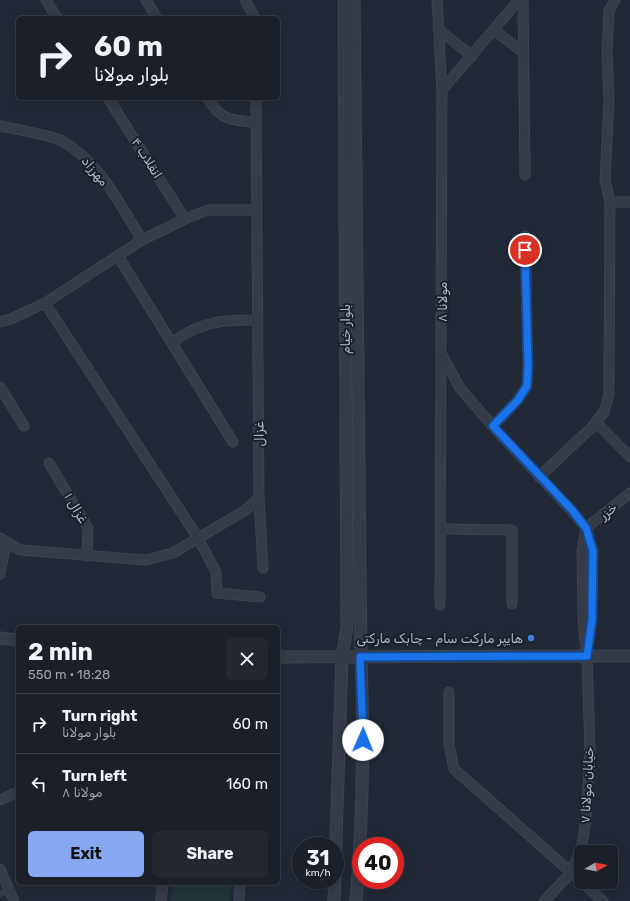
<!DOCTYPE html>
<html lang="en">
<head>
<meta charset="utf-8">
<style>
  body { margin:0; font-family:Rubik,"Noto Sans Arabic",sans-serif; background:#232730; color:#f1f3f6; height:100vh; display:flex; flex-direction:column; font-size:15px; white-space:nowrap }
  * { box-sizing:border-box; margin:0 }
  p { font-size:13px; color:#9fa2a8 }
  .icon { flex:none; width:22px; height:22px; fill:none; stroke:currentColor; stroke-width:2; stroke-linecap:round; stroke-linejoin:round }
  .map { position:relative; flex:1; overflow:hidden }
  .sheet { position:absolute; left:16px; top:625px; width:264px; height:260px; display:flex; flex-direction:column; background:#1a1f28; border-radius:6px; box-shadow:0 2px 10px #0003,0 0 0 1px #383d45 }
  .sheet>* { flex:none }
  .hud { position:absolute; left:16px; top:16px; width:264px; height:84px; border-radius:6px; box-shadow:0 2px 10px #0003,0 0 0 1px #383d45; background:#1a1f28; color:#f1f3f6; overflow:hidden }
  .needle { width:26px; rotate:80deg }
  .buttons { position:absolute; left:574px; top:845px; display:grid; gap:8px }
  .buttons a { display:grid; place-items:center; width:44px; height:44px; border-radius:6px; background:#1a1f28; box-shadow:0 2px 10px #0003,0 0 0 1px #383d45; font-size:20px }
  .speed { position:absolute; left:292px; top:837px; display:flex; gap:8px; font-size:20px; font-weight:700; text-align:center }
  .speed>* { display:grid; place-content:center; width:52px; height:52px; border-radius:50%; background:#1a1f28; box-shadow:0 2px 10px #0003,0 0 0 1px #383d45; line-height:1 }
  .speed small { font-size:10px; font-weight:400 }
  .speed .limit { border:6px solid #d22; background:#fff; color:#111 }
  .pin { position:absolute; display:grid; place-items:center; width:34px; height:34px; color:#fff; margin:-17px; border:2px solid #fff; border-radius:50%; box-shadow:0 1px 4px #0007 }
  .me { position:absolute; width:44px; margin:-22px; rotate:1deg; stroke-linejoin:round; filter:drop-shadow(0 0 3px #0008) }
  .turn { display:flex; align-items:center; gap:14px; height:84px; padding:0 12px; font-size:18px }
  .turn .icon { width:52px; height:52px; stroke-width:2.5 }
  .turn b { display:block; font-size:28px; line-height:34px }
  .round { display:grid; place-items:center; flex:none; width:42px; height:42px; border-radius:6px; background:#232730 }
  .overview { display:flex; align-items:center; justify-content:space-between; height:68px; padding:0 12px }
  h1 { font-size:24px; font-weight:700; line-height:30px }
  .cta { display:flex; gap:8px; margin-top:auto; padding:8px 12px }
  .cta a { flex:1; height:46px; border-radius:6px; background:#87a8f1; color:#111; font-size:16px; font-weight:700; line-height:46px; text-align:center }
  .cta a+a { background:#232730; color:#f1f3f6 }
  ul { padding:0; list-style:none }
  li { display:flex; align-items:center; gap:12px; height:60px; padding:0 12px; border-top:1px solid #383d45 }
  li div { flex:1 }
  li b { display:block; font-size:15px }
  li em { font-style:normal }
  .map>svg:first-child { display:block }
</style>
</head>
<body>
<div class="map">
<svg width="630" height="901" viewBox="0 0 630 901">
  <rect width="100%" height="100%" fill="#222936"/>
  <path fill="#233437" d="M173,883H232L229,901H171Z"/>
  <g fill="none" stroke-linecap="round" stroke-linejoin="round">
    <g stroke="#3e4450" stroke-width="6">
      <path id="service" d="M0,894L9,890"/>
    </g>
    <g stroke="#3e4450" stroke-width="11">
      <g id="minor">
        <path d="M46,0L57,18"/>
        <path d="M146,0L157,18"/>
        <path d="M245,0L255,18"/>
        <path d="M437,0L442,90L440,605"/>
        <path d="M523,0L525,175"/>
        <path d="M438,29L472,56"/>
        <path d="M494,30L524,53"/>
        <path d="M442,90L519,0"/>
        <path d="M108,98L185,219"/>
        <path d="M207,98C220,120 232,121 256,122"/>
        <path d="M0,126C15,129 50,135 62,141C100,162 120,205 142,240"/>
        <path d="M610,202H630"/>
        <path d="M118,256L233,442"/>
        <path d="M45,303L198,538L216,572L217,593L260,597"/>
        <path d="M0,322L11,319L45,303L142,240L185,219L208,210H257"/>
        <path d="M172,343C200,321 223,320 258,320"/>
        <path d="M443,357L460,388L496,430L571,510L586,528L593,551L592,620L589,642"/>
        <path d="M0,387L24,426"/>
        <path d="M596,422L630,457"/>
        <path d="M493,426L518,400L527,386L528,367L525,236"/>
        <path d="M49,463L88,528L87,556"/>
        <path d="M539,477L591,428L604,412L609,394L610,202L605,180L609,101L607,52L609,11L615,0"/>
        <path d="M259,498L263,568"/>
        <path d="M586,528L630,493"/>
        <path d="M441,529L512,530V604"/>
        <path d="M0,538L20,550L146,560L173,553L244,511L259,498L256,98"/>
        <path d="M0,574L6,543"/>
        <path d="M449,692V744L454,769L581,881"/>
        <path d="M0,800L18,792"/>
        <path d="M0,869L14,901"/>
        <path d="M582,882L603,901"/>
        <path d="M161,901L163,883"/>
        <path d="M239,901L240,883"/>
        <path d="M544,901L571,873L582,845L586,820L590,753L587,656L583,622L582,551L586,528"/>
      </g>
    </g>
    <g stroke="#3e4450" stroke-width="13">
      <g id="tertiary">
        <path d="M354,0L361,657C364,738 363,820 356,901"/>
        <path d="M0,638L18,640"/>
        <path d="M278,657L630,656"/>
        <path d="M334,901L342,657L347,627L344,0"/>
      </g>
    </g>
    <use href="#service" stroke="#353b47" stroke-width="4.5"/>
    <use href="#minor" stroke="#353b47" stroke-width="9"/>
    <use href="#tertiary" stroke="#353b47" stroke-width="11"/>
  </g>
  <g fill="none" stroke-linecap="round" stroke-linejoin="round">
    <g stroke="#114b97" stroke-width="10">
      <path id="route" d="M363,740L360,657L587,656L592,620L593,551L586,528L572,510L493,426L518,400L527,386L528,366L525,250"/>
    </g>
    <use href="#route" stroke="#1a73e8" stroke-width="7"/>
  </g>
  <circle fill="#3f7fe0" stroke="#1a202b" stroke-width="1.5" cx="531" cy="638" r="4"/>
  <g text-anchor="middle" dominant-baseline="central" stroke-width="4" stroke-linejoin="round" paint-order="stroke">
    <g font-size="13" fill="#afb6c3" stroke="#1a202b">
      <text transform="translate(147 158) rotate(58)">انقلاب ۴</text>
      <text transform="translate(95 171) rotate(50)">مهرزاد</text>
      <text transform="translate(442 302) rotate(-90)">مولانا ۸</text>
      <text transform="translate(345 329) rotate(-90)">بلوار خیام</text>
      <text transform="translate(259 434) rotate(-91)">غزال</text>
      <text transform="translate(76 508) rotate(59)">غزال ۱</text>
      <text transform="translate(608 511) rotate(-38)">خزر</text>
      <text transform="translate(587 785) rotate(-87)">خیابان مولانا ۷</text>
    </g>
    <g font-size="13" fill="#afb6c3" stroke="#1a202b" text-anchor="end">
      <text x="523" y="638">هایپر مارکت سام - چابک مارکتی</text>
    </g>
  </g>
</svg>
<div class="buttons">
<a><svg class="needle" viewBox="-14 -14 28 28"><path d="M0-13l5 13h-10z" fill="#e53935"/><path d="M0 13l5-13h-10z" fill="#9fa2a8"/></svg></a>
</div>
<div class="speed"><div>31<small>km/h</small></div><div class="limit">40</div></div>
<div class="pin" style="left:525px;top:250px;background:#d93025"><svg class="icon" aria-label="arrive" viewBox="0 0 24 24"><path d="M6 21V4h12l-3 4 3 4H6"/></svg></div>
<svg class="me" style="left:363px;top:740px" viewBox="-20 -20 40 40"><circle r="19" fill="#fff"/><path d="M0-13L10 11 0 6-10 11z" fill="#1a73e8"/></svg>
<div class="hud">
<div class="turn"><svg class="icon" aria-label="right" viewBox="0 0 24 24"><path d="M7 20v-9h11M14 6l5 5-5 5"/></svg><div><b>60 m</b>بلوار مولانا</div></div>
</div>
<section class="sheet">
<div class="overview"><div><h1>2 min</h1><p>550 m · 18:28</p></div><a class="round"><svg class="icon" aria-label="close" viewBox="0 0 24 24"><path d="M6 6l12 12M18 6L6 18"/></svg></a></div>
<ul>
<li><svg class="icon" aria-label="right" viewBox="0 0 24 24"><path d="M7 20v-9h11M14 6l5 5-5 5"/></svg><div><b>Turn right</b><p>بلوار مولانا</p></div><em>60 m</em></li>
<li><svg class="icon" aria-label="left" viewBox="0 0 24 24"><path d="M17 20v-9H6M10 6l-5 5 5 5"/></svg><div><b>Turn left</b><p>مولانا ۸</p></div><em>160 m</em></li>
</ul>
<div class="cta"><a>Exit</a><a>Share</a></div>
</section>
</div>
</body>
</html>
